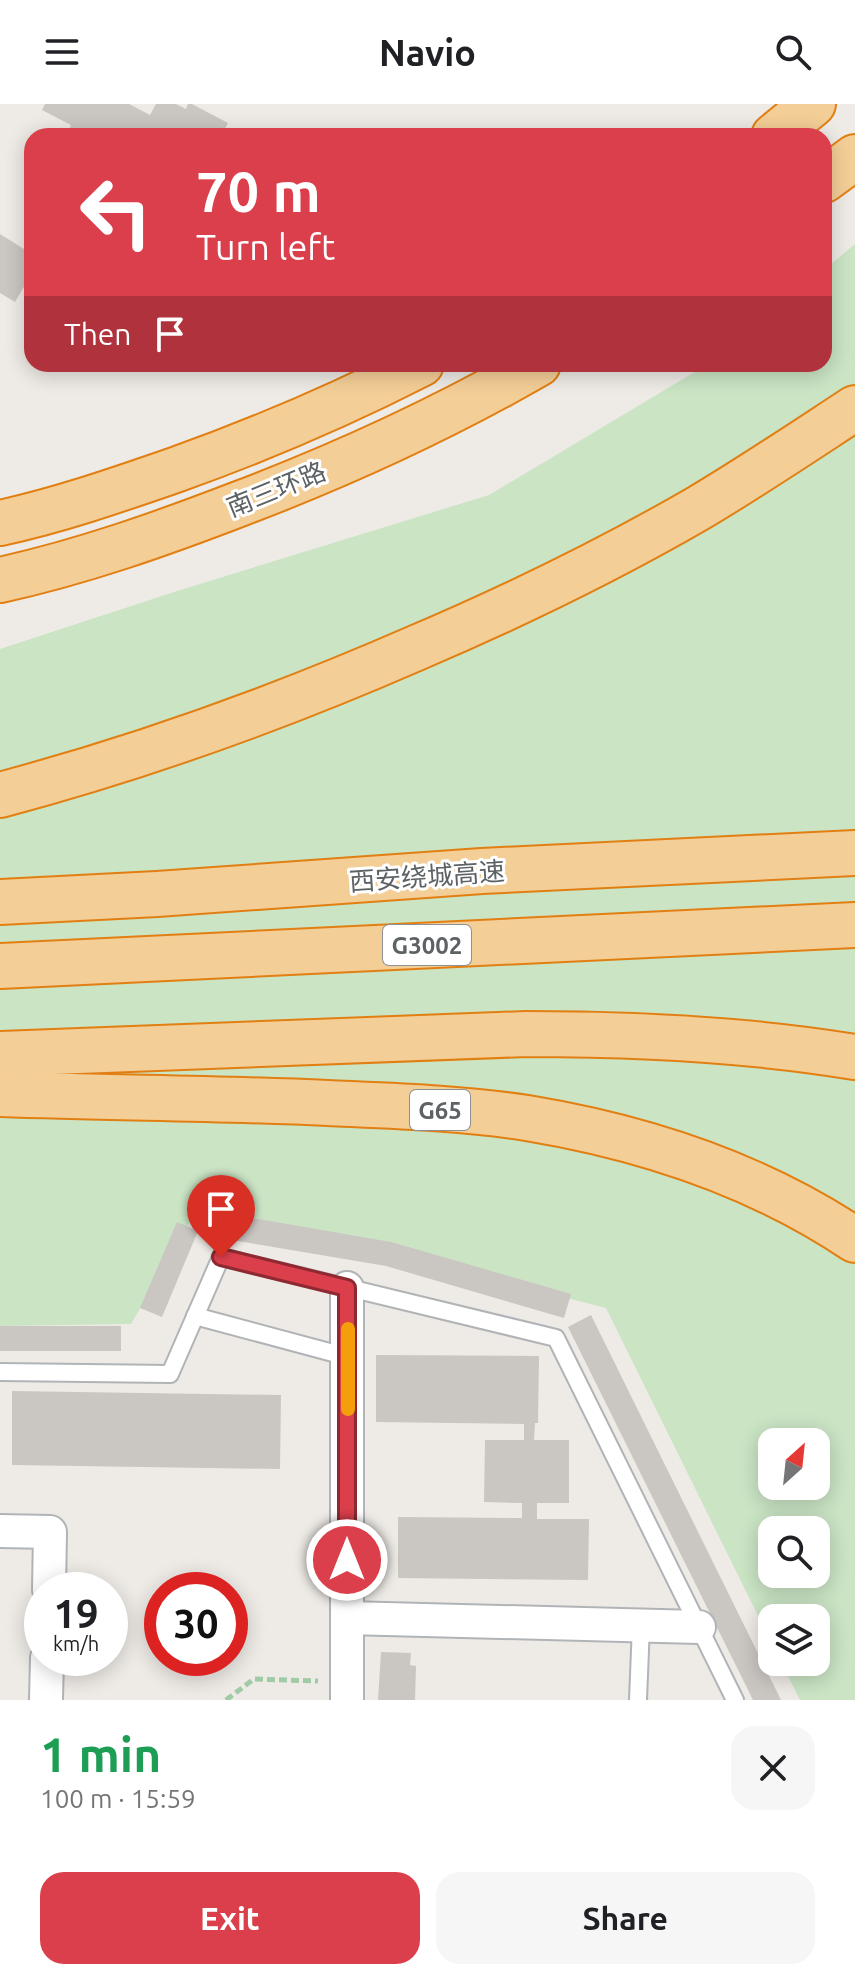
<!DOCTYPE html>
<html lang="en">
<head>
<meta charset="utf-8">
<style>
  body { margin:0; font-family:Ubuntu,"Noto Sans SC",sans-serif; background:#f6f6f6; color:#202124; height:100vh; display:flex; flex-direction:column; font-size:30px; white-space:nowrap }
  * { box-sizing:border-box; margin:0 }
  p { font-size:26px; color:#757577 }
  .icon { flex:none; width:44px; height:44px; fill:none; stroke:currentColor; stroke-width:2; stroke-linecap:round; stroke-linejoin:round }
  .map { position:relative; height:1596px; overflow:hidden }
  .drawer { display:flex; flex-direction:column; background:#fff; flex:1 }
  .drawer>* { flex:none }
  .hud { position:absolute; left:24px; top:24px; width:808px; height:244px; border-radius:24px; box-shadow:0 4px 20px #0003; background:#db3f4c; color:#fff; overflow:hidden }
  .needle { width:52px; rotate:27deg }
  .fabs { position:absolute; left:758px; top:1324px; display:grid; gap:16px }
  .fabs a { display:grid; place-items:center; width:72px; height:72px; border-radius:16px; background:#fff; box-shadow:0 4px 20px #0003; font-size:40px }
  .speed { position:absolute; left:24px; top:1468px; display:flex; gap:16px; font-size:40px; font-weight:700; text-align:center }
  .speed>* { display:grid; place-content:center; width:104px; height:104px; border-radius:50%; background:#fff; box-shadow:0 4px 20px #0003; line-height:1 }
  .speed small { font-size:20px; font-weight:400 }
  .speed .limit { border:12px solid #d22; background:#fff; color:#111 }
  .pin { position:absolute; display:grid; place-items:center; width:68px; height:68px; color:#fff; margin:-82px -34px; border-radius:50% 50% 50% 0; rotate:-45deg; box-shadow:0 0 8px #0007 }
  .pin .icon { rotate:45deg }
  .me { position:absolute; width:88px; margin:-44px; rotate:0deg; stroke-linejoin:round; filter:drop-shadow(0 0 6px #0008) }
  .turn { display:flex; align-items:center; gap:28px; height:168px; padding:0 40px; font-size:36px }
  .turn .icon { width:104px; height:104px; stroke-width:2.5 }
  .turn b { display:block; font-size:56px; line-height:68px }
  .then { display:flex; align-items:center; height:76px; padding:0 40px; background:#0003; gap:16px; font-size:30px }
  .round { display:grid; place-items:center; flex:none; width:84px; height:84px; border-radius:24px; background:#f6f6f6 }
  .summary { display:flex; align-items:center; justify-content:space-between; height:136px; padding:0 40px }
  h1 { font-size:48px; font-weight:700; line-height:60px; color:#1e9e55 }
  .cta { display:flex; gap:16px; margin-top:auto; padding:16px 40px }
  .cta a { flex:1; height:92px; border-radius:24px; background:#db3f4c; color:#fff; font-size:32px; font-weight:700; line-height:92px; text-align:center }
  .cta a+a { background:#f6f6f6; color:#202124 }
  header { display:flex; justify-content:space-between; align-items:center; height:104px; padding:0 40px; background:#fff; font-size:36px; font-weight:700 }
  .map>svg:first-child { display:block }
</style>
</head>
<body>
<header><svg class="icon" aria-label="menu" viewBox="0 0 24 24"><path d="M4 6h16M4 12h16M4 18h16"/></svg>Navio<svg class="icon" aria-label="search" viewBox="0 0 24 24"><circle cx="10" cy="10" r="6"/><path d="M15 15l6 6"/></svg></header>
<div class="map">
<svg width="855" height="1596" viewBox="0 0 855 1596">
  <rect width="100%" height="100%" fill="#eeebe6"/>
  <path fill="#cae4c4" fill-rule="evenodd" d="M855,140V1596H800L781,1558H816V1514H772V1540L606,1204L200,1100L131,1220L0,1222V545L174,488L489,391L708,260H824V166ZM772,1338H816V1382H772ZM772,1426H816V1470H772Z"/>
  <g fill="#cac6c2">
    <path d="M45,0H129L150,11L156,0H176L186,5L188,0H192L228,19L221,32H74L68,28L71,21L42,6Z"/>
    <path d="M0,130L32,150V169L15,198L0,189Z"/>
    <path d="M213,1107L391,1138L571,1190L564,1214L386,1162L208,1132Z"/>
    <path d="M177,1118L198,1127L162,1213L140,1204Z"/>
    <path d="M591,1211L781,1596H753L568,1223Z"/>
    <rect x="0" y="1222" width="121" height="25"/>
    <path d="M376,1251L539,1252L538,1319H535L534,1336H569V1399H537V1415H589L588,1476L398,1474V1413L522,1414V1399L484,1398L485,1336H524V1320L376,1318Z"/>
    <path d="M12,1287L281,1291L280,1365L12,1361Z"/>
    <path d="M381,1548L411,1549L410,1561L416,1562L415,1596H378Z"/>
  </g>
  <g fill="none" stroke-linecap="round" stroke-linejoin="round">
    <g stroke="#b1b4b7" stroke-width="20">
      <g id="lane">
        <path d="M195,1212L348,1253"/>
        <path d="M0,1268L170,1270L221,1153L556,1234L735,1596"/>
        <path d="M638,1596L641,1521"/>
      </g>
    </g>
    <g stroke="#b1b4b7" stroke-width="36">
      <g id="street">
        <path d="M0,1427L50,1428L49,1486"/>
        <path d="M347,1514L699,1523"/>
        <path d="M46,1596L47,1554"/>
        <path d="M347,1596V1184"/>
      </g>
    </g>
    <g stroke="#e17f13" stroke-width="48">
      <g id="highway">
        <path d="M774,32L813,0"/>
        <path d="M824,76L855,53"/>
        <path d="M0,419C60,406 117,386 175,366C259,336 341,301 421,260"/>
        <path d="M0,476C82,458 161,430 239,400C342,361 442,315 538,260"/>
        <path d="M0,691C143,653 281,603 416,544C512,503 607,457 697,405C751,373 803,338 855,304"/>
        <path d="M0,798L157,790L482,767L855,749"/>
        <path d="M0,862L855,821"/>
        <path d="M0,950L526,930C636,930 746,935 855,953"/>
        <path d="M0,990C109,994 218,994 328,999C394,1002 462,1004 527,1014C642,1033 758,1071 855,1136"/>
      </g>
    </g>
    <path stroke="#a1caa6" stroke-width="5" stroke-dasharray="8 4" stroke-linecap="butt" d="M226,1596L254,1575L318,1577"/>
    <use href="#lane" stroke="#fff" stroke-width="16"/>
    <use href="#street" stroke="#fff" stroke-width="32"/>
    <use href="#highway" stroke="#f4ce97" stroke-width="44"/>
  </g>
  <g fill="none" stroke-linecap="round" stroke-linejoin="round">
    <g stroke="#8e2931" stroke-width="20">
      <path id="route" d="M221,1153L347,1184V1456"/>
    </g>
    <use href="#route" stroke="#db3f4c" stroke-width="14"/>
    <path stroke="#f59e0b" stroke-width="14" d="M348,1225V1305"/>
  </g>
  <g text-anchor="middle" dominant-baseline="central" stroke-width="6" stroke-linejoin="round" paint-order="stroke">
    <g fill="#fff" stroke="#8e9193" stroke-width="2">
      <rect x="383" y="821" width="88" height="40" rx="6"/>
      <rect x="410" y="986" width="60" height="40" rx="6"/>
    </g>
    <g font-size="24" font-weight="bold" fill="#5d6265">
      <text x="427" y="841">G3002</text>
      <text x="440" y="1006">G65</text>
    </g>
    <g font-size="26" fill="#5d6265" stroke="#fff">
      <text transform="translate(276 385) rotate(-22)">南三环路</text>
      <text transform="translate(427 772) rotate(-4)">西安绕城高速</text>
    </g>
  </g>
</svg>
<div class="fabs">
<a><svg class="needle" viewBox="-14 -14 28 28"><path d="M0-13l5 13h-10z" fill="#e53935"/><path d="M0 13l5-13h-10z" fill="#757577"/></svg></a>
<a><svg class="icon" aria-label="search" viewBox="0 0 24 24"><circle cx="10" cy="10" r="6"/><path d="M15 15l6 6"/></svg></a>
<a><svg class="icon" aria-label="layers" viewBox="0 0 24 24"><path d="M12 4l9 5-9 5-9-5zM3 14l9 5 9-5"/></svg></a>
</div>
<div class="speed"><div>19<small>km/h</small></div><div class="limit">30</div></div>
<div class="pin" style="left:221px;top:1153px;background:#d93025"><svg class="icon" aria-label="arrive" viewBox="0 0 24 24"><path d="M6 21V4h12l-3 4 3 4H6"/></svg></div>
<svg class="me" style="left:347px;top:1456px" viewBox="-20 -20 40 40"><circle r="17" fill="#db3f4c" stroke="#fff" stroke-width="3"/><path d="M0-11L8 9 0 5-8 9z" fill="#fff"/></svg>
<div class="hud">
<div class="turn"><svg class="icon" aria-label="left" viewBox="0 0 24 24"><path d="M17 20v-9H6M10 6l-5 5 5 5"/></svg><div><b>70 m</b>Turn left</div></div>
<div class="then">Then<svg class="icon" aria-label="arrive" viewBox="0 0 24 24"><path d="M6 21V4h12l-3 4 3 4H6"/></svg></div>
</div>
</div>
<section class="drawer">
<div class="summary"><div><h1>1 min</h1><p>100 m · 15:59</p></div><a class="round"><svg class="icon" aria-label="close" viewBox="0 0 24 24"><path d="M6 6l12 12M18 6L6 18"/></svg></a></div>
<div class="cta"><a>Exit</a><a>Share</a></div>
</section>
</body>
</html>
